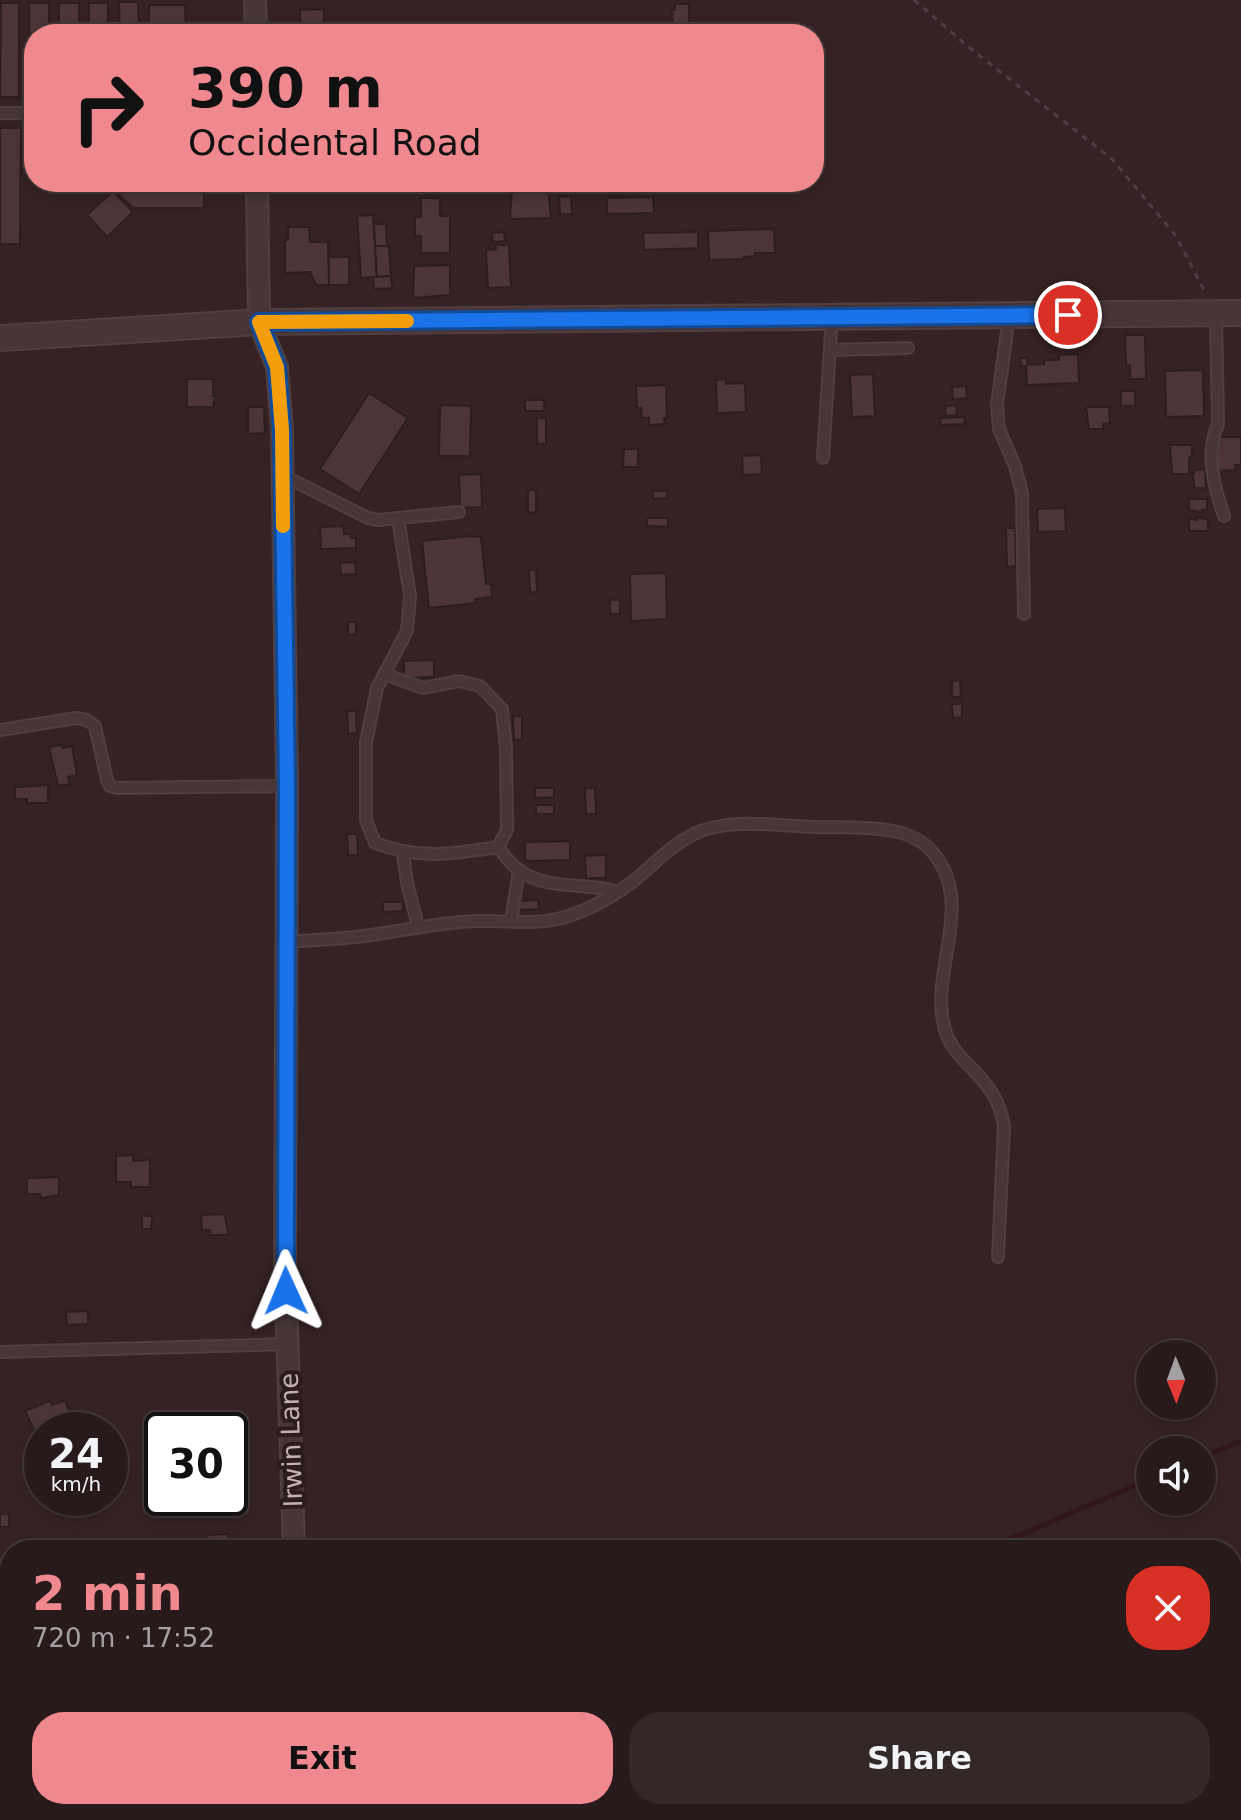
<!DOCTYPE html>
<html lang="en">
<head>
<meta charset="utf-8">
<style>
  body { margin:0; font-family:"DejaVu Sans",sans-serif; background:#342728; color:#f1f3f6; height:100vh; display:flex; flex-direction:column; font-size:30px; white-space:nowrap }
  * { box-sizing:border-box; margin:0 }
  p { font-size:26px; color:#a5a1a3 }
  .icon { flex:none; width:44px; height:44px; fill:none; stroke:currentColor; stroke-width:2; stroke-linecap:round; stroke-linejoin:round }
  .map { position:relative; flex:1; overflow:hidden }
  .panel { position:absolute; left:0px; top:1540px; width:1242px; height:280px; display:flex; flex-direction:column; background:#281a1b; border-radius:32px 32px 0 0; box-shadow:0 4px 12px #0003,0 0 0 2px #44383a }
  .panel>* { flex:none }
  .banner { position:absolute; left:24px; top:24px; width:800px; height:168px; border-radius:32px; box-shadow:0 4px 12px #0003,0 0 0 2px #44383a; background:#f0898f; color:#111; overflow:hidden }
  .needle { width:52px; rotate:179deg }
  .tools { position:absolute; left:1136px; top:1340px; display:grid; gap:16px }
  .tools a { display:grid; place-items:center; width:80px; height:80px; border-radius:50%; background:#281a1b; box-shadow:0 4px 12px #0003,0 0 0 2px #44383a; font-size:40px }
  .speed { position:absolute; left:24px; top:1412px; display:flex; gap:16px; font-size:40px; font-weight:700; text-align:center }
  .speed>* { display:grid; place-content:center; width:104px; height:104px; border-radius:50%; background:#281a1b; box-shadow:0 4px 12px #0003,0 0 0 2px #44383a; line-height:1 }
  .speed small { font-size:20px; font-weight:400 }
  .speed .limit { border:4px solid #111; border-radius:12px; background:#fff; color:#111 }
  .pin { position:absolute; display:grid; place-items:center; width:68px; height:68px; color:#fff; margin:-34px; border:4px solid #fff; border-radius:50%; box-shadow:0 2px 8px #0007 }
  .me { position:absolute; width:88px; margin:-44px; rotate:359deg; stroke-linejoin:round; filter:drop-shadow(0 0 6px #0008) }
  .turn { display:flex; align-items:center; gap:28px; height:168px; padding:0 32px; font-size:36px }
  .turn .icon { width:104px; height:104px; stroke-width:2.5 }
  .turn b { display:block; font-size:56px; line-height:68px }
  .round { display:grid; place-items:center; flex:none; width:84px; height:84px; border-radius:32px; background:#342728 }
  .headline { display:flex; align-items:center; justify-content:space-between; height:136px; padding:0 32px }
  h1 { font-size:48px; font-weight:800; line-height:60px; color:#f0898f }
  .cta { display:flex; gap:16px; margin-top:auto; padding:16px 32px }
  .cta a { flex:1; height:92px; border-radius:32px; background:#f0898f; color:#111; font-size:32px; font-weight:800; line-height:92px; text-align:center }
  .cta a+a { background:#342728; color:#f1f3f6 }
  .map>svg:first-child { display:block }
</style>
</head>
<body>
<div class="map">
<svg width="1241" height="1820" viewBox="0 0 1241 1820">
  <rect width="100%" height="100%" fill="#362224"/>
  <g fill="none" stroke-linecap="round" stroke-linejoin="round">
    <g stroke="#331619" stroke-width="5">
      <path d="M1202,1457L1241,1441"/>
      <path d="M985,1550L1150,1479"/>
      <path d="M444,1820L506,1810"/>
    </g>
  </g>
  <g fill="#4d3437" stroke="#2d1d1e" stroke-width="2">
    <path d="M119,2H138L139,34H120Z"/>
    <path d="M1,3H19V97H0Z"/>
    <path d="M29,3H49V34H34V97H30Z"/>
    <rect x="59" y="3" width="20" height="31"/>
    <rect x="89" y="3" width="19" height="31"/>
    <path d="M675,4H689V27H694V34H677V30H673L672,10H675Z"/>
    <path d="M149,5H185L186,34H149Z"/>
    <path d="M324,9V34H300V10Z"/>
    <path d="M0,128H21L20,244H0Z"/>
    <path d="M116,186H204V208H133L115,191Z"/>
    <path d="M548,188L551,218L510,219L512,189Z"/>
    <path d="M113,191L133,212L107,237L87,215Z"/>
    <path d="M571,196L572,214H560L559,197Z"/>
    <path d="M653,197L654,213L607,214V198Z"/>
    <path d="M421,198H440V216H450V253H421V236H415V217H421Z"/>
    <path d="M373,215L377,277L361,278L357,216Z"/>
    <path d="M374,224H386L387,246H375Z"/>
    <path d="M288,227H309L310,242H328L329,285H316L310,272L285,273V240H288Z"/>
    <path d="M774,229L775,253H755V256L744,257V259L709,260L708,231Z"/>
    <path d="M504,232L505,241L493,242L492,233Z"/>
    <path d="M698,232V248L644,250L643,233Z"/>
    <path d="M496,245H509L511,287L488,288L486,250L496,249Z"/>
    <path d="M375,246H389L391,276L377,277Z"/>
    <rect x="329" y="257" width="20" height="28"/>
    <path d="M450,265V295L413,298L414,266Z"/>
    <path d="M391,276L392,288L374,289L373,277Z"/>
    <path d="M1125,335H1145L1146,379H1130V365H1126Z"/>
    <path d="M1078,354L1079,383L1027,385L1026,366H1021L1020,358H1027V365L1044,364V360H1059V355Z"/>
    <path d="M1203,370L1204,416L1166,417L1165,371Z"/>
    <path d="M873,374L875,416L852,417L850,375Z"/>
    <path d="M187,379H213V396H216L213,407H187Z"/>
    <path d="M726,379V384L745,383L746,412L717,413L716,380Z"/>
    <path d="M666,385L667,418H664L665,424L649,425V418H642L641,408H637L636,386Z"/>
    <path d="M966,386L967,398L953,400L952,387Z"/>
    <rect x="1121" y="391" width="14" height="15"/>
    <path d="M369,393L408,418L359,494L320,469Z"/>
    <rect x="525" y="400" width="19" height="11"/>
    <path d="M440,405L471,406L470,456H439Z"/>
    <path d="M956,405L957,415L946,416L945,406Z"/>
    <path d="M248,407H264L265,433L248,434Z"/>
    <path d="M1086,407H1109L1110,423L1103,424V429H1089Z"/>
    <path d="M964,417L965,424L941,425L940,418Z"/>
    <rect x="537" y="418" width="9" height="26"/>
    <path d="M1214,437H1241V465H1235L1236,470L1216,471Z"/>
    <path d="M1170,445H1192V457L1189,458V474H1172Z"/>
    <path d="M624,449H638V467H623Z"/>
    <path d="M761,455L762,474L743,475L742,456Z"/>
    <path d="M1205,469L1206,488H1195L1192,474H1194V470Z"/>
    <path d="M481,474L482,507L460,508L459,475Z"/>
    <path d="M528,490H536V512L528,513Z"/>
    <path d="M653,491H667V498L653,499Z"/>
    <path d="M1189,499H1207V510H1202V512L1189,510Z"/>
    <path d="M1065,508L1066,531L1038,532L1037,509Z"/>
    <path d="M1197,517L1208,520V531H1189V519L1197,520Z"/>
    <path d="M647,518H668V527L647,526Z"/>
    <path d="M343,526L344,534H351V538H356V548L321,549L320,527Z"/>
    <path d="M1006,528H1015L1016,566L1007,567Z"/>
    <path d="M470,536L481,537L486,584H491L492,597L475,599L476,603L429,608L422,541Z"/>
    <path d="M355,562L356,574L341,575L340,563Z"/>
    <path d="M529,570H536L537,592H530Z"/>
    <path d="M666,573L667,619L631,621L630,574Z"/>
    <rect x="610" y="600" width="10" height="14"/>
    <path d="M348,622H356V634L348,635Z"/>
    <path d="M434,660V677L404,678V661Z"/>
    <path d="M960,680L961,697H952V681Z"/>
    <path d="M952,704H962V717L953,718Z"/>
    <path d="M347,711H356L357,733L348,734Z"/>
    <path d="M513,716H522V739L514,740Z"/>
    <path d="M62,745L63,748L72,746L77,775L68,777L70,784L58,786L49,747Z"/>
    <path d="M48,785V803H27V799H15V787Z"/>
    <path d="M535,788H554V797L535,798Z"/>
    <path d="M585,788H595L596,814H586Z"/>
    <rect x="536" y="805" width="18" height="9"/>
    <path d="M347,834H357L358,855H348Z"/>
    <path d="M570,841V860L525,861V842Z"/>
    <path d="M606,855V878H586L585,856Z"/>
    <path d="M538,900L539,909L519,910V901Z"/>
    <path d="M383,902H403V911L383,912Z"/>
    <path d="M133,1155V1161L150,1160V1187H131V1182H116V1156Z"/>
    <path d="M59,1177V1195L40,1198V1194H27V1178Z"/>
    <path d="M224,1214L229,1235H210V1230H202L201,1215Z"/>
    <path d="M142,1216H152L151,1229H142Z"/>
    <path d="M88,1311V1324L67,1325L66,1312Z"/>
    <path d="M65,1400L72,1419L59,1424L62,1430H42V1447L25,1411L50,1401L52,1405Z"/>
    <rect x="0" y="1514" width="9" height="13"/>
    <path d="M228,1534V1543L208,1544L207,1535Z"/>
    <path d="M229,1541H254L255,1550H229Z"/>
    <path d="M179,1545H208V1550H178Z"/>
    <path d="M89,1810H127V1814H121V1820H90Z"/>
  </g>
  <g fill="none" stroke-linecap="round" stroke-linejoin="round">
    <g stroke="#503f40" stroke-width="14">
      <g id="service">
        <path d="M0,113H34"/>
        <path d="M1216,314L1218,424C1205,453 1214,487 1224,516"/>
        <path d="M1009,316L997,405L999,429L1015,466L1022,493L1024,614"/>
        <path d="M830,350L908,348"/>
        <path d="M823,458L832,317"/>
        <path d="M282,475L368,518L379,520L459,512"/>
        <path d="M384,674L423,688L459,681L480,686L502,709L506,748L507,830L498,847C451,854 420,860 375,843L366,820V742L377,688L407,631L410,596L398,518"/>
        <path d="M0,730L76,718L87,720L95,726L107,780L110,786L117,788L287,786"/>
        <path d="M498,847C504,855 511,865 519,870C547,891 587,882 618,892"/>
        <path d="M403,854L407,883L418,926"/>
        <path d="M511,921L519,870"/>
        <path d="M286,942C314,940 343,939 371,935C407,930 442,922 479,921C505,920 532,925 557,919C585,913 609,899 632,882C654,865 668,847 694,834C729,817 776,826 814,827C840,828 867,826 893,831C909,834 924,841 934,854C976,906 928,972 945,1030C956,1067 996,1074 1004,1126L998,1257"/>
        <path d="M0,1352L288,1344"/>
      </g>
    </g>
    <g stroke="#503f40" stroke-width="24">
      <g id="minor">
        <path d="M255,0L256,34"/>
        <path d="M257,182L259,322L277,367L282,430L287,786L285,1265L294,1550"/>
        <path d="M299,1810V1820"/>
      </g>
    </g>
    <g stroke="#503f40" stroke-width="28">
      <path id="tertiary" d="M0,338L259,322L1241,313"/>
    </g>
    <path stroke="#503c48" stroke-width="3" stroke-dasharray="6 6" stroke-linecap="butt" d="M914,0L971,49L1112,159L1176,236L1206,294"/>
    <use href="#service" stroke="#473537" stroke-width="10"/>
    <use href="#minor" stroke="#473537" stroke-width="20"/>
    <use href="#tertiary" stroke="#473537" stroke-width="24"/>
  </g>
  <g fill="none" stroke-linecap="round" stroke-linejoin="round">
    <g stroke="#114b97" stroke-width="20">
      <path id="route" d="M286,1291L287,786L282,430L277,367L259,322L1068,315"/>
    </g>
    <use href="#route" stroke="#1a73e8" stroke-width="14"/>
    <path stroke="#f59e0b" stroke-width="14" d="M283,526L282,430L277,367L259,322L407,321"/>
  </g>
  <g text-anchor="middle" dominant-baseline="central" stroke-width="8" stroke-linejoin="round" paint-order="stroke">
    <g font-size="26" fill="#c3b0b1" stroke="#2b1b1c">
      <text transform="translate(291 1440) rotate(-92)">Irwin Lane</text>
    </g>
  </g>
</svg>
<div class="tools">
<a><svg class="needle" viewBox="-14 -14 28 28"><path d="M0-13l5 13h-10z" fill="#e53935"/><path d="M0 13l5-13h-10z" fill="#a5a1a3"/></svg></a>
<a><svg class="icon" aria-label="sound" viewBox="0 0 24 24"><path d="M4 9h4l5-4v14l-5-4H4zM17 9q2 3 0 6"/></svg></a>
</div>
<div class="speed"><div>24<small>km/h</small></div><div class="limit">30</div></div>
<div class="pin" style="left:1068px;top:315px;background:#d93025"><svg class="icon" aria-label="arrive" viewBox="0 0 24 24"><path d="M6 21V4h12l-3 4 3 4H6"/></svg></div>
<svg class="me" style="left:286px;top:1291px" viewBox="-20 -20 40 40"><path d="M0-17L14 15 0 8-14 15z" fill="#1a73e8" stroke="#fff" stroke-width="4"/></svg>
<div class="banner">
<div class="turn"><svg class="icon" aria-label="right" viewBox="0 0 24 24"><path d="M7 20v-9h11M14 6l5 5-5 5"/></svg><div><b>390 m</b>Occidental Road</div></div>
</div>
<section class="panel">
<div class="headline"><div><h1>2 min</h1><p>720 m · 17:52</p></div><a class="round" style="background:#d93025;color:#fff"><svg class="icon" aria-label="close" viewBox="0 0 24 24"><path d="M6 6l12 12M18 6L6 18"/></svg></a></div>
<div class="cta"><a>Exit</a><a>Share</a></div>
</section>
</div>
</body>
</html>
